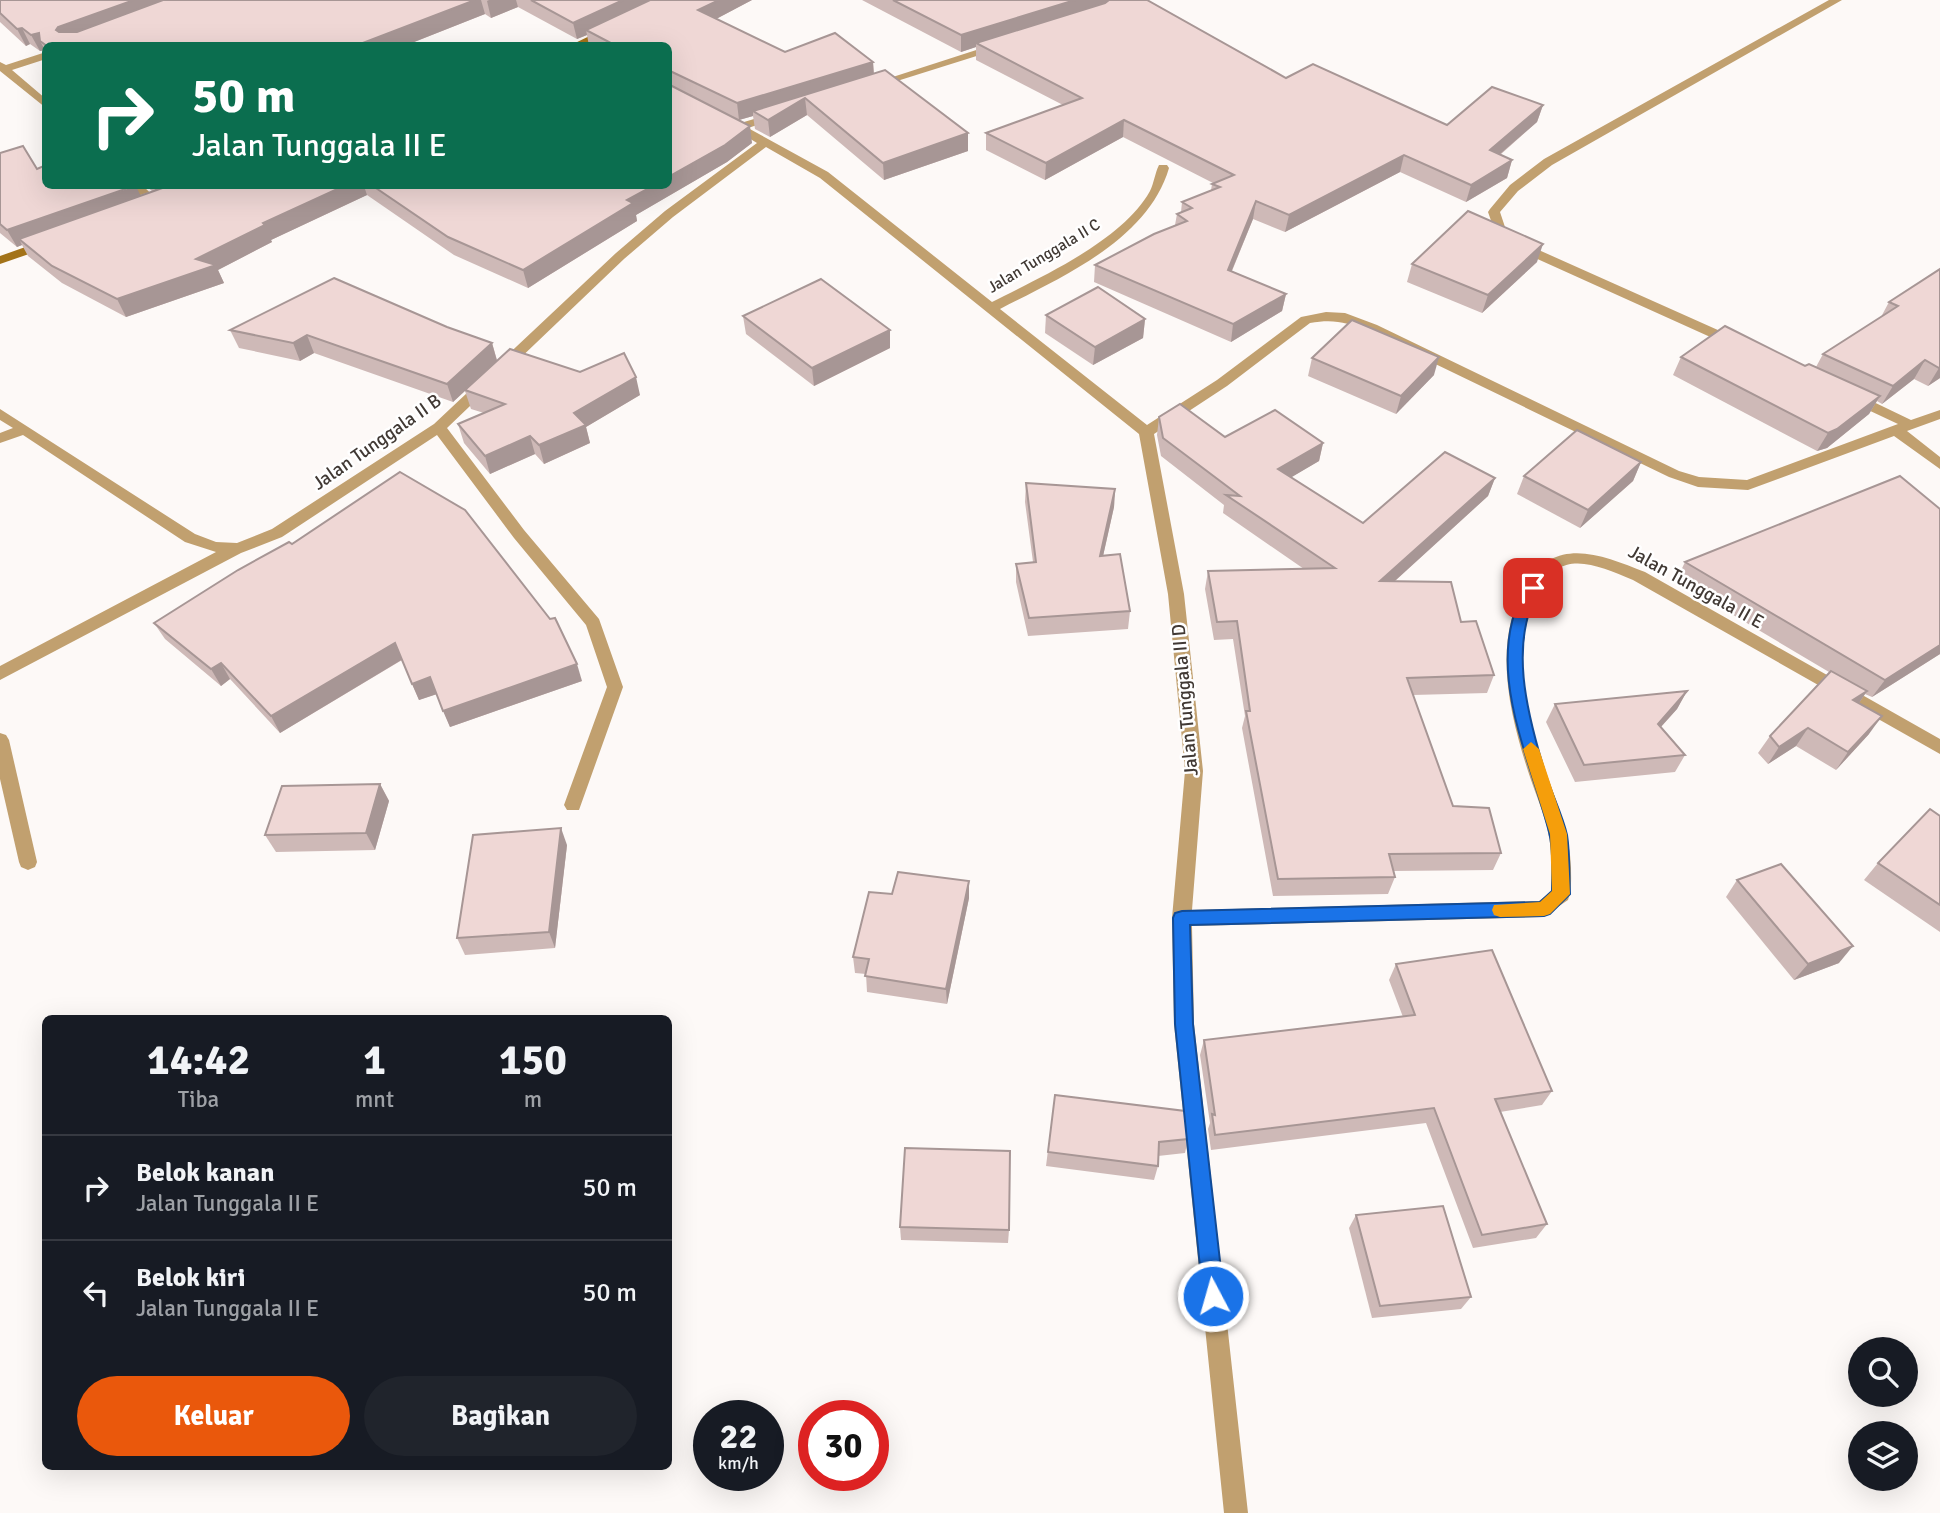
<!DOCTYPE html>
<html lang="id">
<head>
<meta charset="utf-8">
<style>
  body { margin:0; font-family:Signika,sans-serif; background:#20242c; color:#f1f3f6; height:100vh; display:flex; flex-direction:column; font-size:26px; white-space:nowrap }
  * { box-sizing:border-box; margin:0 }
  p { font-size:23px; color:#9ea1a6 }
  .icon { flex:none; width:38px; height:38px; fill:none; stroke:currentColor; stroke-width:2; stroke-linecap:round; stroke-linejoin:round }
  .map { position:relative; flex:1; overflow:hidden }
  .details { position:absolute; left:42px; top:1015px; width:630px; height:455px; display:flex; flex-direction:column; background:#171b24; border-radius:10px; box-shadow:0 7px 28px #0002 }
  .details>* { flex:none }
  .hud { position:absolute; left:42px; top:42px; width:630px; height:147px; border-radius:10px; box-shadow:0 7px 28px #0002; background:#0b6e4f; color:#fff; overflow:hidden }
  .buttons { position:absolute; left:1848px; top:1337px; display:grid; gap:14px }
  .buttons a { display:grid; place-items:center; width:70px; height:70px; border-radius:50%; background:#171b24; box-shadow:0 7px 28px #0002; font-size:35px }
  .speed { position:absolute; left:693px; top:1400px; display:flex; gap:14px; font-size:35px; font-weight:700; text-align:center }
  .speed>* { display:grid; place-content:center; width:91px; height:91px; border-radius:50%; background:#171b24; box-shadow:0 7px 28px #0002; line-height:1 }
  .speed small { font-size:18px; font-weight:400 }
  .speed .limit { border:10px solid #d22; background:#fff; color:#111 }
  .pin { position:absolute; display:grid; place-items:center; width:60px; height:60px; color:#fff; margin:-30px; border-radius:14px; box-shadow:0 4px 10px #0006 }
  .me { position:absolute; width:77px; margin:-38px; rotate:354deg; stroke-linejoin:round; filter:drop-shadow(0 0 5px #0008) }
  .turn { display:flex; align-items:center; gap:24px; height:147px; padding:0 35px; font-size:32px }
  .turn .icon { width:91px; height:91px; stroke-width:2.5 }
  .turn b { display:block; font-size:49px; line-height:60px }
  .eta { display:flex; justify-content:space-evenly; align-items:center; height:119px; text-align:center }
  .eta b { font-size:42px; font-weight:800; line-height:49px }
  .button { display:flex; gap:14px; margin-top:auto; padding:14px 35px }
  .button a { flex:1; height:80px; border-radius:42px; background:#ea580c; color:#fff; font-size:28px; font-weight:800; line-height:80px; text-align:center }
  .button a+a { background:#20242c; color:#f1f3f6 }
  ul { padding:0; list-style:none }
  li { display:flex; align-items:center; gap:21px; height:105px; padding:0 35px; border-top:2px solid #363941 }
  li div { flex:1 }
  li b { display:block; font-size:26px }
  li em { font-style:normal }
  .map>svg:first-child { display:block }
</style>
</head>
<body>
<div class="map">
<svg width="1940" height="1513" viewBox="0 0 1940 1513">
  <rect width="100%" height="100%" fill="#fdf9f7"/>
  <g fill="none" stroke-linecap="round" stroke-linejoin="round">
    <g fill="#c1a06f" fill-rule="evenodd">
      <path d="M1829,0H1842L1552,165L1518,191L1500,212L1505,227L1541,251L1738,339V345H1728L1533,257L1495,232L1488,212L1490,209L1510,185L1544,159Z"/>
      <path d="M998,43L1003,46L1002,48L878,87L868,85Z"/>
      <path d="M46,52V59L12,70L46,99V108L0,71V62L6,65Z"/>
      <path d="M777,112L783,115L781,117L748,128L828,172L992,302C1041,277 1122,241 1150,191C1154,183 1155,173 1159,165H1167L1169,168C1148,240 1062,277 1000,309L1147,425L1217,380L1301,317L1326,312L1345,313L1377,325L1679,471L1699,477L1747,480L1898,424L1849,401V395H1859L1911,420L1940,410V419L1907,431L1940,457V469L1894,436L1748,490L1698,487L1669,477L1367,331C1347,322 1333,319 1310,323L1227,386L1154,434L1184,594L1203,771L1192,910L1539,901L1552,891C1553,869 1552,848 1547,827C1542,808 1534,790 1528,771C1509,712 1492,641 1526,584C1556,535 1602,555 1645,572L1940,739V754L1633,580C1596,565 1560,547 1537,593C1510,650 1527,719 1547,775C1558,806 1570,835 1571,868C1571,878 1572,890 1568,900L1543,917L1192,926L1194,1024L1248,1513H1224L1174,1024L1172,918L1185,771L1168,594L1139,434L820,178L766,147L673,217L624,259L447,428L524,530L599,619L623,687L579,810H567L564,805L607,687L586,625L514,538L437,435L282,537L241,553L0,680V666L216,552L185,542L23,435L0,443V433L13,428L0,420V409L195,534L216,542L237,543L272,529L434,424L616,253L665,211L757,143L734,129V125Z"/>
      <path d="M130,186H143L163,205L153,208Z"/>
      <path d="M0,733L6,735L9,740L37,862L35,867L28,870L21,867L19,862L0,779Z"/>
    </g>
    <g fill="#a37319" fill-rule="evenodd">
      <path d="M606,28L615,30L584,46H569Z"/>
      <path d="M48,239L54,243L52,246L0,264V256Z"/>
    </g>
  </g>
  <g fill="#ceb9b7">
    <path d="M0,0H752L716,19L785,52L873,62L874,74L968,151L884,180L807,115L770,137L755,129L753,116L739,120L752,143L727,162L636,215L637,221L528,288L454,255L367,195L271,240L272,242L218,270L224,283L126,317L62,283L28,256L22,245L17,247L0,233V153L37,169L140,195L152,191L146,186H668V46H589L587,35L577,39L518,7L491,18L485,14L404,46H46V51L45,50L40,51L30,44L26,46L0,22Z"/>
    <path d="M862,0H1147L1286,78L1447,125L1543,105L1537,122L1500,155L1512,160L1507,178L1466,202L1400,172L1285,232L1253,219L1232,271L1286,294L1282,311L1231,342L1094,282L1095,265L1175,225L1177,214L1181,212L1182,202L1211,190L1212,184L1213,183L1123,137L1045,180L986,150V133L1063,105L976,60V47L961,52Z"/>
    <path d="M1537,262L1482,313L1407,282L1412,264Z"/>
    <path d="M1940,269V378L1928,386L1914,379L1882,404L1877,401L1869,414L1827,448L1817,451L1673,375L1681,357L1816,367L1823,354L1881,317L1889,302Z"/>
    <path d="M1046,315L1145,319L1143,338L1093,365L1045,333Z"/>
    <path d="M743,316L890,330V348L814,386L746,334Z"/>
    <path d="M447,327L492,343L497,360L640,395L586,427L590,443L544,464L535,454L490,474L464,443L458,424L484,413L471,409L465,391L453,402L314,353L300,361L239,348L230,330Z"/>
    <path d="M1312,358L1434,375L1396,414L1308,376Z"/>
    <path d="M1159,417L1225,437L1323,443L1319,461L1291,477L1363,523L1495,478L1488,496L1395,581L1461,622L1494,675L1487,693L1413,695L1453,806L1501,853L1493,870L1393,871L1395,877L1388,894L1273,896L1242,728L1245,716L1233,639L1214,640L1205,589L1208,571L1304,569L1223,513L1224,505L1161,456L1157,435Z"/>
    <path d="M1641,462L1633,481L1580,528L1517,494L1524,476Z"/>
    <path d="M1026,483L1115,489L1114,507L1103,556L1130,611L1128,629L1028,636L1016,582V564L1033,562L1025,502Z"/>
    <path d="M292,544L582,681L450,727L437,694L419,700L402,660L280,733L230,679L221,686L165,639L154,623Z"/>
    <path d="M1685,562L1940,654L1872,697L1865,694L1859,703L1869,734L1836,770L1796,746L1768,764L1758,753L1770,736L1829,672L1676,581Z"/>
    <path d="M1687,691L1677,709L1661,727L1685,755L1675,772L1575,782L1546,722L1555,704Z"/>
    <path d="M380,784L389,801L375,850L276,852L265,835Z"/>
    <path d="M1940,816V932L1864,880L1878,863Z"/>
    <path d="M567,845L555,948L465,955L457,938Z"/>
    <path d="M1737,880L1839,963L1794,980L1726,897Z"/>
    <path d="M892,894L969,898L947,1004L867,992L866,974L855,973L853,957Z"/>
    <path d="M1396,964L1552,1091L1542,1105L1500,1112L1547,1224L1536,1238L1473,1248L1426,1123L1211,1150L1208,1129L1210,1123L1200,1055L1204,1040L1403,1017L1389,980Z"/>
    <path d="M1055,1095L1188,1139L1185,1153L1158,1156V1166L1154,1180L1046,1166Z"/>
    <path d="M1356,1215L1471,1297L1461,1309L1372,1318L1349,1228Z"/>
    <path d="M900,1227L1009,1230L1008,1243L901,1240Z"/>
  </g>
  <g fill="#a79695">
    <path d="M134,0H187L65,46L56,30L58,27Z"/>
    <path d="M475,0H481L485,14L404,46H355Z"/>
    <path d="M489,0H516L518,7L491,18L487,1Z"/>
    <path d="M623,0H662L586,30L587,35L577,39L573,23Z"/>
    <path d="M719,0H752L701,27L698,10Z"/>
    <path d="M1075,0H1109L1094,11L976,43V47L961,52V35Z"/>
    <path d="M22,28L30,44L26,46L17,29Z"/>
    <path d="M39,33L40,41L45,50L40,51L31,35Z"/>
    <path d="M873,62L874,78L805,98L807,115L770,137L768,120L753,111V116L739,120L737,103Z"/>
    <path d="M1543,105L1537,122L1485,167L1490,150Z"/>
    <path d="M1124,120L1123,137L1045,180L1046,163Z"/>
    <path d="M750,126L752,143L727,162L636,215L637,221L528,288L523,270L627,200L653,186H668V177Z"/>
    <path d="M968,133V151L884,180L883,163Z"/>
    <path d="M1404,155L1400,172L1285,232L1289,215Z"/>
    <path d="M1512,160L1507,178L1466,202L1471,185Z"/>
    <path d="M136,186L144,203L19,239L22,245L17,247L7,230Z"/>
    <path d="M153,186H193L159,197Z"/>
    <path d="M344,186H364L367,195L271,240L272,242L218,270L224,283L126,317L117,299L196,259L263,223Z"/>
    <path d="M1256,201L1253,219L1225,287L1228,270Z"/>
    <path d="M1543,244L1537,262L1482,313L1488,295Z"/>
    <path d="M1286,294L1282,311L1231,342L1233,324Z"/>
    <path d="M1145,319L1143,338L1093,365L1095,347Z"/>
    <path d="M890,330V348L814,386L812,368Z"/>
    <path d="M307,335L314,353L300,361L293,343Z"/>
    <path d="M492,343L497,361L453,402L447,384Z"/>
    <path d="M1439,357L1434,375L1396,414L1401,396Z"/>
    <path d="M1925,360L1914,379L1882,404L1893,386Z"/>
    <path d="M1940,367V378L1928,386L1939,368Z"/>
    <path d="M636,377L640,395L586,427L590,443L544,464L539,445L574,413Z"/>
    <path d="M1880,396L1869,414L1827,448L1817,451L1828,433Z"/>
    <path d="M530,436L535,454L490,474L485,456Z"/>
    <path d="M1323,443L1319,461L1275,487L1278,469Z"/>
    <path d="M1641,462L1633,481L1580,528L1588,510Z"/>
    <path d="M1495,478L1488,496L1375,599L1380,581Z"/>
    <path d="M1115,489L1114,507L1099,574L1100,556Z"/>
    <path d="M395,643L403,659L280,733L271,716Z"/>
    <path d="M1940,645V654L1872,697L1885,680Z"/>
    <path d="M221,663L230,679L221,686L211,669Z"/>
    <path d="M577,664L582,681L450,727L443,711Z"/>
    <path d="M430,677L437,694L419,700L412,684Z"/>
    <path d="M1687,691L1677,709L1648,741L1658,724Z"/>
    <path d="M1867,691L1855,709L1853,700Z"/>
    <path d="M1882,716L1869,734L1836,770L1848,752Z"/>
    <path d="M1808,728L1796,746L1768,764L1779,747Z"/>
    <path d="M380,784L389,801L375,850L366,833Z"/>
    <path d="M561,828L567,845L555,948L549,932Z"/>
    <path d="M969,881V898L947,1004L946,989Z"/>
    <path d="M1853,946L1839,963L1794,980L1808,964Z"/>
  </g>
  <g fill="#efd7d5" stroke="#a79695" stroke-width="2">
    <path d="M0,0H134L58,27L56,30L59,32H77L163,0H475L355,46H47L40,41L39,33L31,35L22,28L17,29L0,13Z"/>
    <path d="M531,0H623L573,23Z"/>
    <path d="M650,0H719L698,10L785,52L835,33L873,62L737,103L668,70V46H601L609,42L586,30Z"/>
    <path d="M893,0H1075L961,35Z"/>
    <path d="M1109,0H1147L1286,78L1313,64L1447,125L1492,87L1543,105L1490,150L1512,160L1471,185L1404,155L1289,215L1256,201L1228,270L1286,294L1233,324L1095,265L1154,234L1187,221L1177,214L1192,208L1182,202L1220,187L1212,184L1234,175L1124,120L1046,163L986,133L1082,98L976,43L1105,3Z"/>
    <path d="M885,70L968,133L883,163L805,98L768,120L753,111Z"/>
    <path d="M668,84L750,126L725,145L668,177Z"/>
    <path d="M23,146L37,169L46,165V186H134L7,230L0,224V153Z"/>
    <path d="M168,186H344L263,223L265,225L196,259L216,265L117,299L52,266L19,239Z"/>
    <path d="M373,186H653L627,200L633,203L523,270L448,237Z"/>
    <path d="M1468,211L1543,244L1488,295L1412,264Z"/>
    <path d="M1940,269V367L1939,368L1925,360L1893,386L1823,354L1898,306L1889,302Z"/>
    <path d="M334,278L447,327L492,343L447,384L307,335L293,343L230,330Z"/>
    <path d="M821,279L890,330L812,368L743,316Z"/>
    <path d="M1098,287L1145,319L1095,347L1046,315Z"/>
    <path d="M1352,320L1439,357L1401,396L1312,358Z"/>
    <path d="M1725,326L1805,366L1809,364L1880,396L1837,429L1828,433L1681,357Z"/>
    <path d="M510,349L580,372L624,353L636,377L574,413L586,425L539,445L530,436L485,456L458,424L505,404L465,390Z"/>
    <path d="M1180,404L1225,437L1275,410L1323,443L1278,469L1363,523L1445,452L1495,478L1380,581L1451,582L1461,622L1476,621L1494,675L1407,678L1453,806L1489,808L1501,853L1389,854L1395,877L1278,879L1246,711H1250L1237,621L1217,622L1208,571L1335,568L1226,495L1240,496L1163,438L1159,417Z"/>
    <path d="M1577,430L1641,462L1588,510L1524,476Z"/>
    <path d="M400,472L465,510L550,619L555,618L577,664L443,711L430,677L412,684L395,643L271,716L221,663L211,669L154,623L238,570L289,542L292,544Z"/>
    <path d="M1900,476L1940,509V645L1885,680L1685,562Z"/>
    <path d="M1026,483L1115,489L1100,556L1120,554L1130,611L1029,618L1016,564L1036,562Z"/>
    <path d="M1831,671L1867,691L1853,700L1882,716L1848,752L1808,728L1779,747L1770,736Z"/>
    <path d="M1687,691L1658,724L1685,755L1584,765L1555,704Z"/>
    <path d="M380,784L366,833L265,835L282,786Z"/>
    <path d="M1930,809L1940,816V905L1878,863Z"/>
    <path d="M561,828L549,932L457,938L473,835Z"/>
    <path d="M1781,864L1853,946L1808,964L1737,880Z"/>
    <path d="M898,872L969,881L946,989L865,976L869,959L853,957L869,892L892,894Z"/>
    <path d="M1492,950L1552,1091L1495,1099L1547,1224L1482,1235L1434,1108L1215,1135L1212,1114L1215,1115L1204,1040L1415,1015L1396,964Z"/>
    <path d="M1055,1095L1185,1111L1188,1139L1159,1142L1158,1166L1048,1152Z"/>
    <path d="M905,1148L1010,1151L1009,1230L900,1227Z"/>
    <path d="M1443,1206L1471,1297L1380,1306L1356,1215Z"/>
  </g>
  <path fill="#1a73e8" stroke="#114b97" stroke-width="2" d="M1533,583L1540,588C1508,641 1527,713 1544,769C1550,791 1562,813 1567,835C1570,854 1569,875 1570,894L1550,914L1544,916L1190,925L1193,1024L1224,1296L1221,1303L1213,1306L1206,1303L1203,1296L1175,1024L1173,918L1175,913L1182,911L1540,902L1552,891C1552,872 1554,850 1549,832C1529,754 1480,661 1528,584Z"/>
  <path fill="#f59e0b" d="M1531,742L1539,749L1567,834L1570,894L1550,914L1544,916L1500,917L1494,915L1492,910L1494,905L1540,902L1552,891L1550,834L1523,749Z"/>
  <g text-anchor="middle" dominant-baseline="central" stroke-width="5" stroke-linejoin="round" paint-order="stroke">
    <g font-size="16" fill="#413934" stroke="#fff">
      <text transform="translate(1044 256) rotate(-31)">Jalan Tunggala II C</text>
    </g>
    <g font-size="19" fill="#413934" stroke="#fff">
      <text transform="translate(377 442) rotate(-35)">Jalan Tunggala II B</text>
      <text transform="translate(1696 587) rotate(29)">Jalan Tunggala II E</text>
      <text transform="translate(1185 700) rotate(-95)">Jalan Tunggala II D</text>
    </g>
  </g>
</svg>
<div class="buttons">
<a><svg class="icon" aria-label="search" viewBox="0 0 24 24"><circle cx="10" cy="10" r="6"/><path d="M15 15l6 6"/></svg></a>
<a><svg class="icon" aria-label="layers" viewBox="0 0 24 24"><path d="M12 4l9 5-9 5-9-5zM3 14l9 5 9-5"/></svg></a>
</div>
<div class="speed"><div>22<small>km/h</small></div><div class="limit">30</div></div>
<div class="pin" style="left:1533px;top:588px;background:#d93025"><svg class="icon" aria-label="arrive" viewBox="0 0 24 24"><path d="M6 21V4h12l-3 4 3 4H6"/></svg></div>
<svg class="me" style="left:1213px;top:1296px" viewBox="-20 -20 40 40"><circle r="17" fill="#1a73e8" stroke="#fff" stroke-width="3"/><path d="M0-11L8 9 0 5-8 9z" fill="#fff"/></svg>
<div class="hud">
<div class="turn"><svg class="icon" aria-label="right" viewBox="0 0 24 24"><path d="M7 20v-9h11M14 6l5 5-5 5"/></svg><div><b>50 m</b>Jalan Tunggala II E</div></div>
</div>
<section class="details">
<div class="eta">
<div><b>14:42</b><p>Tiba</p></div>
<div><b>1</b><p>mnt</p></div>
<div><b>150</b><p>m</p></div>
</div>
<ul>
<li><svg class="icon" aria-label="right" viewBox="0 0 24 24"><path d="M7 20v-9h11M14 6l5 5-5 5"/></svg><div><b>Belok kanan</b><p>Jalan Tunggala II E</p></div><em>50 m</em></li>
<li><svg class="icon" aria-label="left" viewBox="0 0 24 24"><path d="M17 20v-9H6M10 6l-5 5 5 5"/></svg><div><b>Belok kiri</b><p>Jalan Tunggala II E</p></div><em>50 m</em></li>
</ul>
<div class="button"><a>Keluar</a><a>Bagikan</a></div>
</section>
</div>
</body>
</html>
